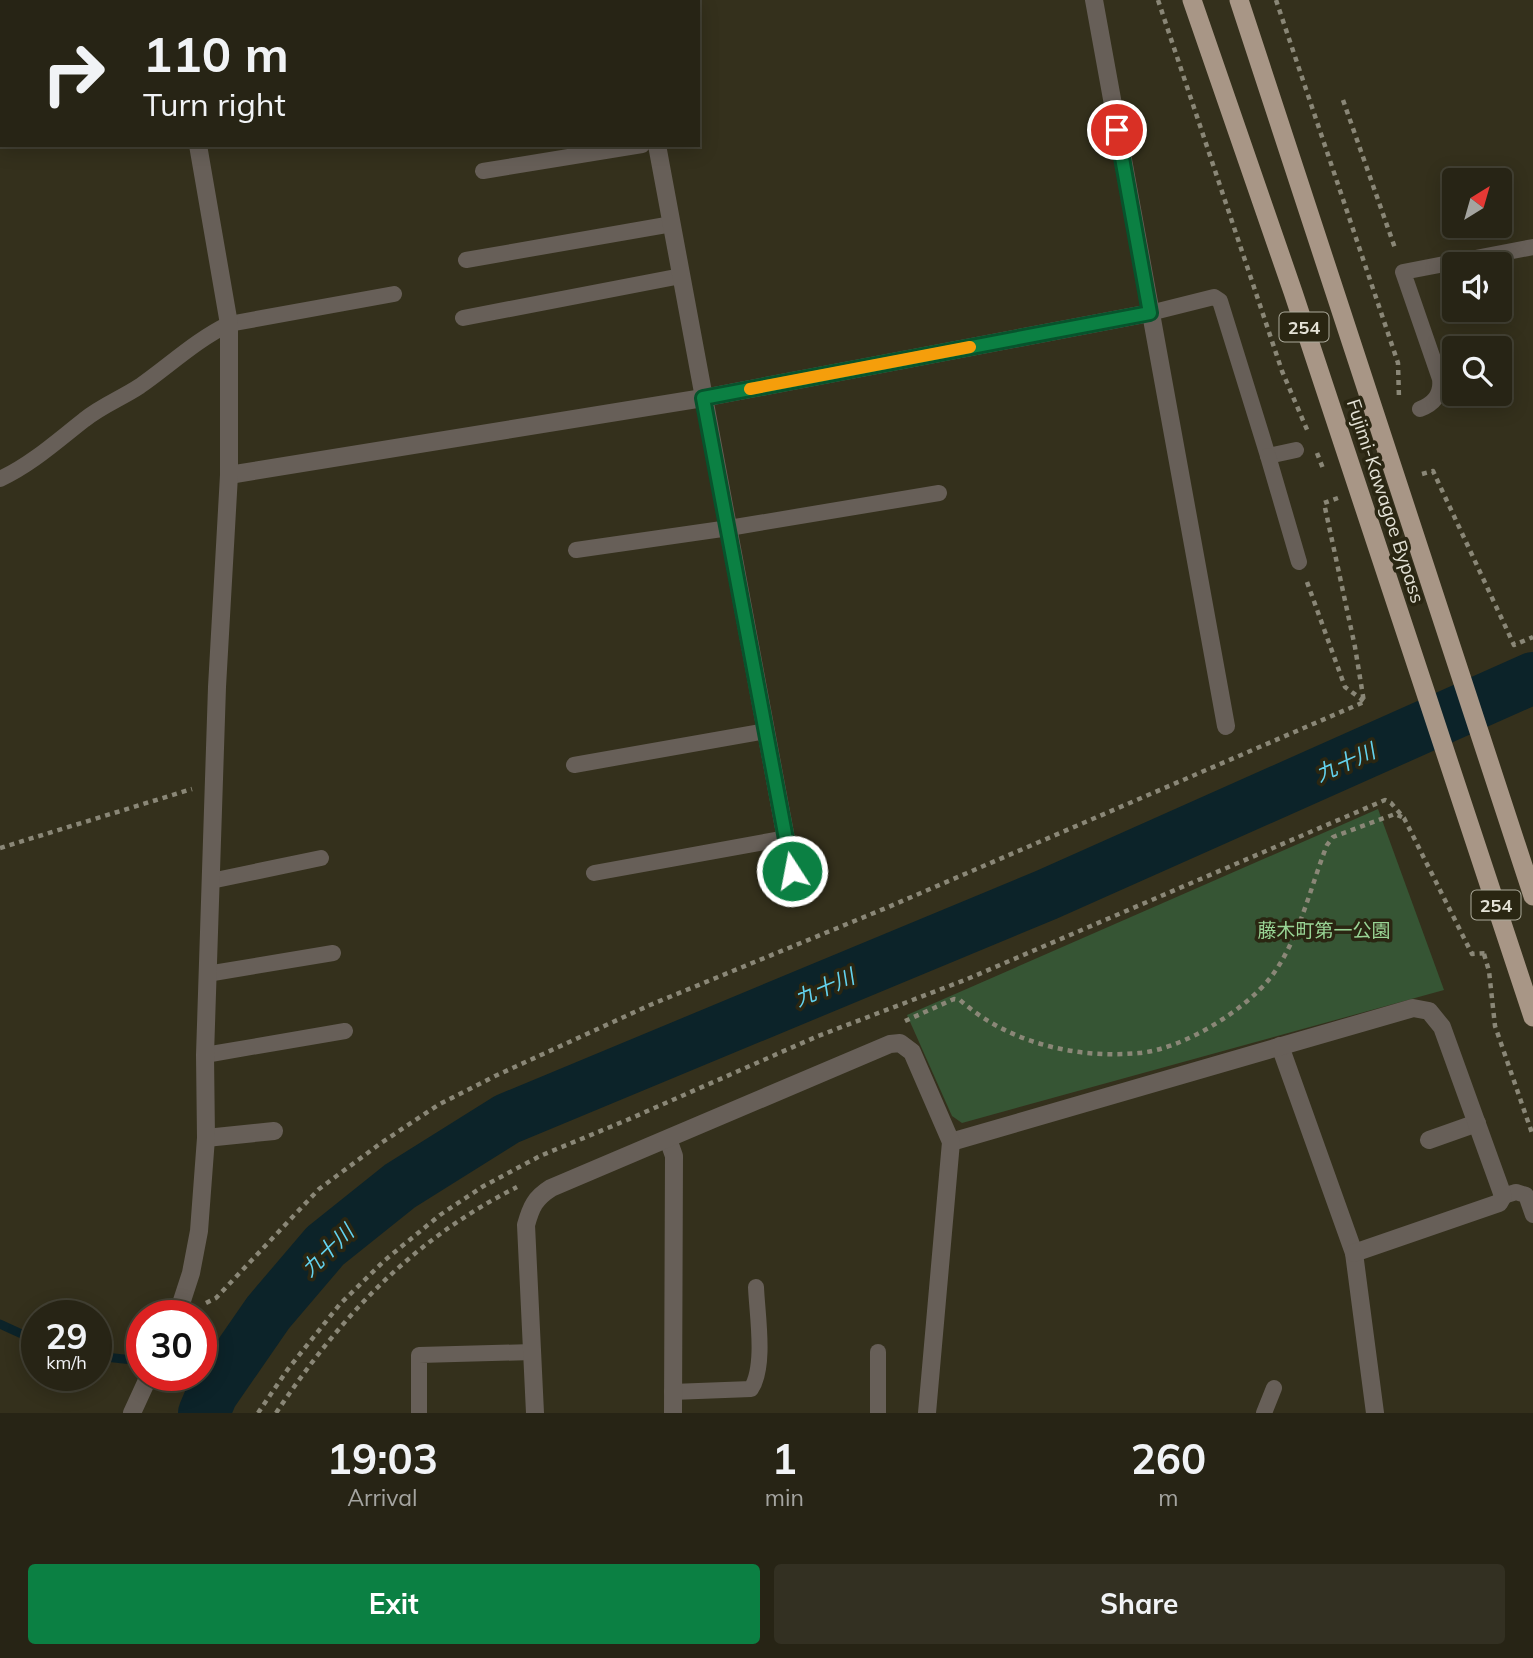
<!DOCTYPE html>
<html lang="en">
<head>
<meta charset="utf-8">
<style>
  body { margin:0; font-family:Mulish,"Noto Sans JP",sans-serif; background:#333022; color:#f1f3f6; height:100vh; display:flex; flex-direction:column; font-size:26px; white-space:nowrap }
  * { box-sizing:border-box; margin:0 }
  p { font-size:23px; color:#a4a4a0 }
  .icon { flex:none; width:38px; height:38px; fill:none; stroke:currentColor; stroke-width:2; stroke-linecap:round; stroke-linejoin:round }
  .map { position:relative; height:1413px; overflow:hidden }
  .drawer { display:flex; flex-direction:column; background:#272415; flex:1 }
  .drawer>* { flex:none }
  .top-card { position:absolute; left:0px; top:0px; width:700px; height:147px; box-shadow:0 4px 18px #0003,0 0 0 2px #434134; background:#272415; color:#f1f3f6; overflow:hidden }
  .needle { width:46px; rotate:37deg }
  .buttons { position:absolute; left:1442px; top:168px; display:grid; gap:14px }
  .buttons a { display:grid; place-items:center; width:70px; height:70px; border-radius:7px; background:#272415; box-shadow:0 4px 18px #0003,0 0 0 2px #434134; font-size:35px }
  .speed { position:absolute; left:21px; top:1300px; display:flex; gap:14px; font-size:35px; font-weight:700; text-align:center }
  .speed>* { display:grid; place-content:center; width:91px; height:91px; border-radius:50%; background:#272415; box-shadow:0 4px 18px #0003,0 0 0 2px #434134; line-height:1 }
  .speed small { font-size:18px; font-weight:400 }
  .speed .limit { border:10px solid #d22; background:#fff; color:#111 }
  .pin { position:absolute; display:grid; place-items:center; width:60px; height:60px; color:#fff; margin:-30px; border:4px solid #fff; border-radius:50%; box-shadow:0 2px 7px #0007 }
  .me { position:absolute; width:77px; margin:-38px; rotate:349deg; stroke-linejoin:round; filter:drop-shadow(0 0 5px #0008) }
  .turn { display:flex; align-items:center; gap:24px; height:147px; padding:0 28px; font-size:32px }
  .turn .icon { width:91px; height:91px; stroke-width:2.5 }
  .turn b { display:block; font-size:49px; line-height:60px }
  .eta { display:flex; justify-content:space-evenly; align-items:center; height:119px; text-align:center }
  .eta b { font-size:42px; font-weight:700; line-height:49px }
  .button { display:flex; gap:14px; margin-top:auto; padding:14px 28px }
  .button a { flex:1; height:80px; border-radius:7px; background:#0b8043; color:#fff; font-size:28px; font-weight:700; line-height:80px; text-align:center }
  .button a+a { background:#333022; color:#f1f3f6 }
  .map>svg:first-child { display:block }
</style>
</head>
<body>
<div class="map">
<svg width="1533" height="1413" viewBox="0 0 1533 1413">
  <rect width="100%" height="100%" fill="#34301c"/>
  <path fill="#365534" d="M1378,809L1444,990L962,1123L952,1116L907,1015Z"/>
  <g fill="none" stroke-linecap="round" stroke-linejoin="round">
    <g stroke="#0c2329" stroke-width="9">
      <path d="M0,1324L37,1341"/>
      <path d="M96,1356L142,1361"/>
      <path d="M173,1376L212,1394"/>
    </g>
    <path stroke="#0c2329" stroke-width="52" d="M204,1413L212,1394L268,1313L325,1246L400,1186L507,1119L1046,895L1533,678"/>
    <g stroke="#8a8777" stroke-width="4.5" stroke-dasharray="5 5" stroke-linecap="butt">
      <path d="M1158,0L1282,371L1308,432"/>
      <path d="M1276,0L1398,363L1399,399"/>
      <path d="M1343,100L1396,251"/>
      <path d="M1317,453L1324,471"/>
      <path d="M1422,474L1433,471L1514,645L1533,637"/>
      <path d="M1307,582L1345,687L1364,701"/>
      <path d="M0,848L192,789"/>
      <path d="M1484,954L1489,971L1495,1026L1533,1136"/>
      <path d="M905,1021L954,999L960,1000C1008,1043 1076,1059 1139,1053C1183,1049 1244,1011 1271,977C1299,940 1310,888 1327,845L1333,837L1395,814L1402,817"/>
      <path d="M206,1303L216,1298L319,1189L381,1143L438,1105L495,1076L650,1005L886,908L1364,702L1355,647L1324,503L1338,498"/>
      <path d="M258,1413L288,1369L340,1304L385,1260L440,1215L482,1187L540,1156L627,1120L818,1036L965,980L1385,800L1391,803L1404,818L1472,954L1487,953"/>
      <path d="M276,1413C341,1316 412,1240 517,1187"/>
    </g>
    <g stroke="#675f58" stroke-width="16">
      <path d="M392,0L393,2"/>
      <path d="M585,2L586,0"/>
      <path d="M0,120L2,119"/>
      <path d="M483,171L642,145"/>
      <path d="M466,260L672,224"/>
      <path d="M1150,313L1214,297L1220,301L1268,456L1296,450"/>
      <path d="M463,318L681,276"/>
      <path d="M1420,409C1434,404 1442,394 1440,379L1403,272L1533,247"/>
      <path d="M1268,456L1299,562"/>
      <path d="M0,479C32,464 57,441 84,420C101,406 122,398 140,386C170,365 196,340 229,324L394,294"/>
      <path d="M576,550L729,528L939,493"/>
      <path d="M574,765L766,731"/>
      <path d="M594,873L786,838"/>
      <path d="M211,881L321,858"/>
      <path d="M207,974L333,953"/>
      <path d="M205,1055L345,1031"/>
      <path d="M1503,1196L1516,1192L1526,1195L1533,1215"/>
      <path d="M672,1392L751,1389C766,1366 757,1314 756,1287"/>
      <path d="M419,1413V1355L533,1352"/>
      <path d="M878,1413V1352"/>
      <path d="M1264,1413L1274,1388"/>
    </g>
    <g stroke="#675f58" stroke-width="18">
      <path d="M185,0L186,2"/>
      <path d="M632,0V2"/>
      <path d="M1094,0L1226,726"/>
      <path d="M657,145L792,871"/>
      <path d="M229,475L703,398L1150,313"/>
      <path d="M1280,1046L1354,1253L1375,1413"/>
      <path d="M206,1138L274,1131"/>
      <path d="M668,1139L674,1156L673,1413"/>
      <path d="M1429,1140L1477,1123"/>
      <path d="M951,1142L1413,1008L1429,1011L1442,1027L1503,1196L1499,1203L1354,1253"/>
      <path d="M177,1316L191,1273L199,1231L206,1138L205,1055L217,687L229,475V324L198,145"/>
      <path d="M132,1413L149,1376"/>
      <path d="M535,1413L526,1225C531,1207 535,1198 551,1188L890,1044L900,1043L912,1052L951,1142L927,1413"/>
    </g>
    <g stroke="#a89686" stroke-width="19">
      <path d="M1192,0L1293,292L1533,1017"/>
      <path d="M1239,0L1533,896"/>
    </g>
  </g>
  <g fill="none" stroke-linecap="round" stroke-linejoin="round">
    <g stroke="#07532c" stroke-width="18">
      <path id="route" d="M792,871L703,398L1150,313L1117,130"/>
    </g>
    <use href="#route" stroke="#0b8043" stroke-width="12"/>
    <path stroke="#f59e0b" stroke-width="12" d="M750,389L970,347"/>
  </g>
  <g text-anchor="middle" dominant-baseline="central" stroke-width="7" stroke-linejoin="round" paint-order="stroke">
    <g fill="#2a2612" stroke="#acaa9b" stroke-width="2">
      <rect x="1279.5" y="312.5" width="49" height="29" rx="5"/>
      <rect x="1471.5" y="890.5" width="49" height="29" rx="5"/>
    </g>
    <g font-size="18" font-weight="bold" fill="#e4e2d6">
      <text x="1304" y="327">254</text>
      <text x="1496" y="905">254</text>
    </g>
    <g font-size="19" fill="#e4e2d6" stroke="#2a2612">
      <text transform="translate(1386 501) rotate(72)">Fujimi-Kawagoe Bypass</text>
    </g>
    <g font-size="19" fill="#99d595" stroke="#2a2612">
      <text x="1324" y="930">藤木町第一公園</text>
    </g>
    <g font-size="21" font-style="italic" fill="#63d2ee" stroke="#2a2612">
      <text transform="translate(1345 762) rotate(-24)">九十川</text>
      <text transform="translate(824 987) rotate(-23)">九十川</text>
      <text transform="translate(327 1250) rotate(-44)">九十川</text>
    </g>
  </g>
</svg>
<div class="buttons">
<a><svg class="needle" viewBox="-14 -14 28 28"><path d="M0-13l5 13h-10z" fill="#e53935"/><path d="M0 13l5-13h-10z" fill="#a4a4a0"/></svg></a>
<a><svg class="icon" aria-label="sound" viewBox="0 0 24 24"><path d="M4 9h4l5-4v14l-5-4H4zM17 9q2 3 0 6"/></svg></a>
<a><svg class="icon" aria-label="search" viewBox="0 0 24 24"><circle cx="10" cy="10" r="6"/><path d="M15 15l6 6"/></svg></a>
</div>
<div class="speed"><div>29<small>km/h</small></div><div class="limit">30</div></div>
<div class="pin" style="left:1117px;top:130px;background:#d93025"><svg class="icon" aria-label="arrive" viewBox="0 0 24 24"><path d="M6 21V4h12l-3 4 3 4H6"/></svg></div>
<svg class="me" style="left:792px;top:871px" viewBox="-20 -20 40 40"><circle r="17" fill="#0b8043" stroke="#fff" stroke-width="3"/><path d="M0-11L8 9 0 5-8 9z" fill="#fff"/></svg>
<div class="top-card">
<div class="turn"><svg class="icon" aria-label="right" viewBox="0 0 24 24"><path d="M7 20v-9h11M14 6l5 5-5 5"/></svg><div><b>110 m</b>Turn right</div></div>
</div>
</div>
<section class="drawer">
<div class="eta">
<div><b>19:03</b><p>Arrival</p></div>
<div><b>1</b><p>min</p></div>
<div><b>260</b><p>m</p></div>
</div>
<div class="button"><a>Exit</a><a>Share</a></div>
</section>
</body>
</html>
